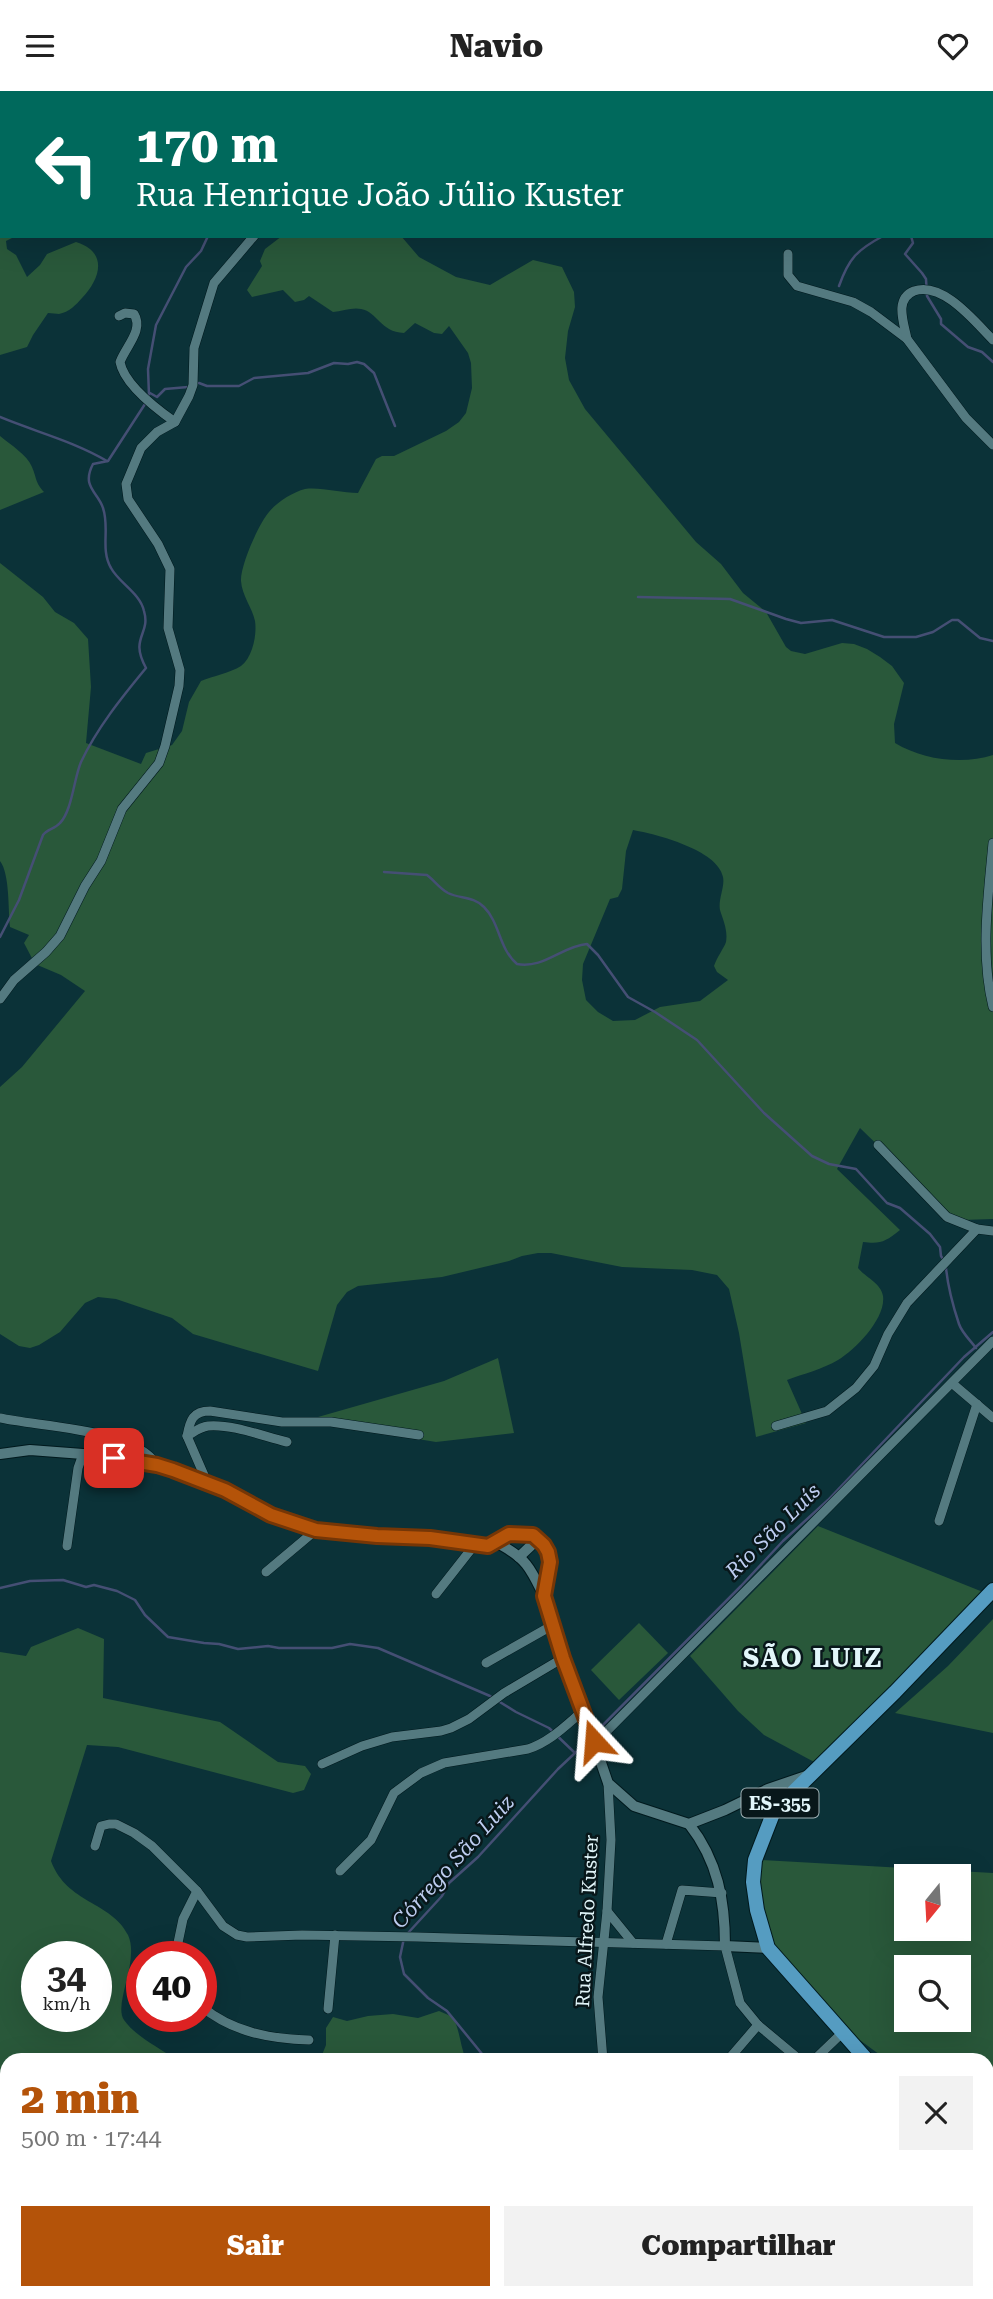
<!DOCTYPE html>
<html lang="pt">
<head>
<meta charset="utf-8">
<style>
  body { margin:0; font-family:"Roboto Serif",serif; background:#f2f2f2; color:#222; height:100vh; display:flex; flex-direction:column; font-size:26px; white-space:nowrap }
  * { box-sizing:border-box; margin:0 }
  p { font-size:23px; color:#767676 }
  .icon { flex:none; width:38px; height:38px; fill:none; stroke:currentColor; stroke-width:2; stroke-linecap:round; stroke-linejoin:round }
  .map { position:relative; flex:1; overflow:hidden }
  .panel { position:absolute; left:0px; top:1962px; width:994px; height:247px; display:flex; flex-direction:column; background:#fff; border-radius:21px 21px 0 0; box-shadow:0 7px 28px #0002 }
  .panel>* { flex:none }
  .top-card { position:absolute; left:0px; top:0px; width:994px; height:147px; box-shadow:0 7px 28px #0002; background:#00695c; color:#fff; overflow:hidden }
  .needle { width:46px; rotate:198deg }
  .controls { position:absolute; left:894px; top:1773px; display:grid; gap:14px }
  .controls a { display:grid; place-items:center; width:77px; height:77px; border-radius:0px; background:#fff; box-shadow:0 7px 28px #0002; font-size:35px }
  .speed { position:absolute; left:21px; top:1850px; display:flex; gap:14px; font-size:35px; font-weight:700; text-align:center }
  .speed>* { display:grid; place-content:center; width:91px; height:91px; border-radius:50%; background:#fff; box-shadow:0 7px 28px #0002; line-height:1 }
  .speed small { font-size:18px; font-weight:400 }
  .speed .limit { border:10px solid #d22; background:#fff; color:#111 }
  .pin { position:absolute; display:grid; place-items:center; width:60px; height:60px; color:#fff; margin:-30px; border-radius:14px; box-shadow:0 4px 10px #0006 }
  .me { position:absolute; width:77px; margin:-38px; rotate:341deg; stroke-linejoin:round; filter:drop-shadow(0 0 5px #0008) }
  .turn { display:flex; align-items:center; gap:24px; height:147px; padding:0 21px; font-size:32px }
  .turn .icon { width:91px; height:91px; stroke-width:2.5 }
  .turn b { display:block; font-size:49px; line-height:60px }
  .round { display:grid; place-items:center; flex:none; width:74px; height:74px; border-radius:0px; background:#f2f2f2 }
  .overview { display:flex; align-items:center; justify-content:space-between; height:119px; padding:0 21px }
  h1 { font-size:42px; font-weight:800; line-height:52px; color:#b45309 }
  .action { display:flex; gap:14px; margin-top:auto; padding:14px 21px }
  .action a { flex:1; height:80px; border-radius:0px; background:#b45309; color:#fff; font-size:28px; font-weight:800; line-height:80px; text-align:center }
  .action a+a { background:#f2f2f2; color:#222 }
  header { display:flex; justify-content:space-between; align-items:center; height:91px; padding:0 21px; background:#fff; font-size:32px; font-weight:800 }
  .map>svg:first-child { display:block }
</style>
</head>
<body>
<header><svg class="icon" aria-label="menu" viewBox="0 0 24 24"><path d="M4 6h16M4 12h16M4 18h16"/></svg>Navio<svg class="icon" aria-label="heart" viewBox="0 0 24 24"><path d="M12 20l-8-8c-3-5 5-10 8-4 3-6 11-1 8 4z"/></svg></header>
<div class="map">
<svg width="993" height="2208" viewBox="0 0 993 2208">
  <rect width="100%" height="100%" fill="#0b3238"/>
  <g fill="#29583a" fill-rule="evenodd">
    <path d="M0,0H322V2H2V145H16L6,150L7,158L16,164L27,186L40,174L47,163L76,151C108,161 101,187 82,207C76,214 69,221 59,223C56,223 52,222 48,222L33,244L27,256L0,264Z"/>
    <path d="M282,145H401L419,166L456,186L490,194L533,169L562,176L574,201L575,216L568,240L565,267L569,289L585,318L696,451L721,473L743,502L766,521L786,556L791,560L805,563L842,552L854,553L867,558L880,566L892,575L904,592L894,633L895,652C923,669 963,674 993,664V1128L962,1129L934,1119L894,1070L860,1037L837,1078L900,1139C885,1151 881,1153 863,1151L858,1177C865,1186 881,1192 883,1205C886,1227 856,1258 838,1269C823,1278 803,1283 787,1289L806,1332L756,1346L739,1242L729,1198L717,1184L692,1179L622,1176L551,1162H538L522,1165L509,1170L442,1186L358,1195L347,1201L337,1214L318,1280L193,1243L172,1227L116,1208L98,1206L85,1212L60,1241L39,1254L30,1257L19,1255L0,1243V996L22,976L85,900L61,884L35,873L24,852L29,844L10,836C8,819 10,783 0,770V472L43,506L55,521L74,532L88,548L91,596L86,652L141,673L146,662L172,654L182,640L189,611L201,590C213,585 230,582 241,575C253,566 257,543 255,530C252,516 242,505 241,490C240,475 259,432 269,421C277,411 293,401 305,398C321,396 341,402 358,402L376,368L382,365H394L446,340L459,331L466,322L472,297L471,272L468,262L449,235L442,243L434,242L415,232L404,242C380,241 378,221 361,218C353,216 342,220 333,221L309,205L304,209L295,211L283,199L252,206L247,199L262,175L260,170L265,158ZM633,739C656,743 718,759 723,786C725,796 718,808 720,819C723,829 728,839 726,851C724,857 717,866 714,875L717,881L728,889L700,910L660,916L635,929L613,930L598,921L586,909L582,889L583,873L610,808L618,806L622,798L626,760Z"/>
    <path d="M0,345C11,354 27,364 32,376C37,388 35,391 44,401L0,419Z"/>
    <path d="M498,1267L514,1342L436,1351L375,1341L318,1326L444,1290Z"/>
    <path d="M818,1435L993,1505L816,1672L764,1644L738,1620L690,1565Z"/>
    <path d="M993,1528V1642L895,1622L948,1575Z"/>
    <path d="M639,1532L668,1562L619,1609L591,1579Z"/>
    <path d="M78,1537L104,1548L103,1607L220,1631L278,1671L305,1675L311,1683L304,1699L293,1702L118,1656L87,1654L51,1770C67,1813 111,1810 128,1844C140,1870 113,1913 124,1929C136,1946 159,1956 176,1969H7V2185L0,2186V1561L26,1565L31,1556ZM37,1866H96V1925H37Z"/>
    <path d="M760,1769L993,1782V2208H935L936,2202H987V1969H887L831,1928L783,1875L759,1825ZM906,1785H959V1838H906ZM906,1876H959V1928H906Z"/>
    <path d="M439,1920L453,1926C460,1940 460,1954 466,1969H320L326,1954V1937L333,1926L347,1930L368,1925L393,1923L418,1927Z"/>
    <path d="M77,2202H559L558,2206L551,2203L547,2208H234L232,2202L220,2208H108L90,2206Z"/>
  </g>
  <g fill="none" stroke-linecap="round" stroke-linejoin="round">
    <g stroke="#454f74" stroke-width="2.5">
      <path d="M313,2L314,0"/>
      <path d="M911,145L913,152L905,163L922,182L926,188L927,205L941,228V233L968,256L982,261L993,271"/>
      <path d="M839,195C849,167 857,159 883,145"/>
      <path d="M199,292L207,295H239L254,287L308,282L334,272L348,273L357,271L364,273L374,282L395,335"/>
      <path d="M150,302L157,306L165,298L188,296"/>
      <path d="M149,304L148,278L156,234L186,176L201,160L208,145"/>
      <path d="M0,326C36,341 73,350 107,370"/>
      <path d="M638,506L730,508L786,528L801,532L832,529L884,546H916L933,541L952,529H958L980,547L993,550"/>
      <path d="M384,781L427,784C435,790 439,797 448,802C460,808 473,805 484,816C500,832 499,858 517,873C544,878 562,855 587,853L598,864L628,906L655,921L697,949L764,1022L812,1065L829,1073L856,1078L887,1112L900,1117L930,1143L940,1156L941,1165L945,1171"/>
      <path d="M0,846L19,809L43,744C47,738 55,738 60,732C72,720 74,687 81,671C97,637 122,606 146,577C129,546 151,544 144,520C140,502 119,492 111,477C100,458 110,437 103,417C98,401 81,396 93,373L108,370L145,313"/>
      <path d="M946,1177C948,1197 953,1215 959,1233C962,1242 971,1250 976,1257"/>
      <path d="M0,1497L30,1490L63,1489L86,1496L94,1494L117,1500L135,1509L145,1524L168,1546L204,1552L219,1553L238,1558L268,1555L279,1557H332L350,1553L378,1557L490,1605L516,1621L549,1637L575,1662"/>
      <path d="M594,1643L741,1495L783,1450L828,1409L964,1266L993,1241"/>
      <path d="M408,1842L442,1805L449,1792L478,1766L558,1678L590,1648"/>
      <path d="M404,1847L400,1866L404,1883L428,1907L447,1920L487,1969"/>
      <path d="M665,2202V2208"/>
      <path d="M706,2202L712,2208"/>
      <path d="M779,2208L794,2202"/>
    </g>
    <g stroke="#00191d" stroke-width="10">
      <g id="minor">
        <path d="M353,2L355,0"/>
        <path d="M788,163V184L797,195L853,211L871,221L907,248L966,327L993,354"/>
        <path d="M119,225L125,222L134,223C144,239 126,255 120,271C124,293 158,319 175,331"/>
        <path d="M907,248C904,232 894,208 914,200C943,190 975,231 993,249"/>
        <path d="M993,752C988,806 980,863 993,916"/>
        <path d="M0,908L14,889L46,861L60,845L85,795L101,770L122,718L159,672L165,655L179,595L180,579L168,537L170,478L158,453L128,408L126,393L141,357L157,341L175,331L189,305L193,294L194,257L214,192L254,145"/>
        <path d="M878,1054L947,1126L977,1138L993,1140"/>
        <path d="M953,1293L993,1327"/>
        <path d="M0,1327C39,1336 134,1337 157,1374"/>
        <path d="M776,1335L827,1320L856,1297L874,1275L888,1243L907,1212L977,1138"/>
        <path d="M187,1345C190,1329 193,1320 210,1320L282,1331H331L419,1344"/>
        <path d="M207,1391L187,1345C194,1341 200,1336 208,1335C233,1333 262,1345 287,1351"/>
        <path d="M939,1430L977,1313"/>
        <path d="M67,1455L78,1377L83,1363"/>
        <path d="M266,1481L316,1439"/>
        <path d="M436,1503L476,1452"/>
        <path d="M486,1572L553,1534"/>
        <path d="M595,1652L993,1250"/>
        <path d="M322,1673L362,1655L392,1646L441,1640L451,1637L469,1628L504,1602L563,1567"/>
        <path d="M95,1755L101,1735L109,1733H116L134,1742L152,1755L197,1800L223,1835L237,1844L247,1846L302,1844L417,1846L725,1855L740,1912L758,1934L800,1969"/>
        <path d="M340,1780L371,1749L394,1702L421,1682L444,1672L528,1658C550,1651 566,1634 584,1619"/>
        <path d="M607,1820L633,1852"/>
        <path d="M666,1853L682,1799L722,1802"/>
        <path d="M175,1866L183,1828L197,1800"/>
        <path d="M201,1915C232,1941 270,1948 309,1949"/>
        <path d="M328,1918L335,1844"/>
        <path d="M603,1969L598,1906L607,1820L611,1749L608,1692"/>
        <path d="M728,1969L758,1934"/>
        <path d="M814,1969L842,1942"/>
        <path d="M696,2202V2208"/>
        <path d="M722,2202L728,2208"/>
        <path d="M811,2202V2208"/>
        <path d="M870,2202V2208"/>
      </g>
    </g>
    <g stroke="#00191d" stroke-width="12">
      <g id="tertiary">
        <path d="M0,1363L30,1359L83,1363L157,1374L207,1391L271,1424L316,1439L501,1454C528,1469 531,1479 544,1505L608,1692L634,1715L689,1733L725,1719L768,1698L809,1684"/>
        <path d="M491,1453C497,1450 504,1444 510,1442C529,1438 550,1451 550,1472C550,1483 546,1494 544,1505"/>
        <path d="M519,1466L538,1448"/>
        <path d="M689,1733C718,1770 725,1810 725,1855L768,1857"/>
      </g>
    </g>
    <g stroke="#00191d" stroke-width="16">
      <g id="primary">
        <path d="M867,1969L768,1857L757,1819L753,1791L755,1769L774,1720L895,1601L993,1499"/>
        <path d="M931,2208L932,2202"/>
      </g>
    </g>
    <use href="#minor" stroke="#547a80" stroke-width="9"/>
    <use href="#tertiary" stroke="#547a80" stroke-width="10"/>
    <use href="#primary" stroke="#559cc1" stroke-width="14"/>
  </g>
  <g fill="none" stroke-linecap="round" stroke-linejoin="round">
    <g stroke="#753606" stroke-width="18">
      <path id="route" d="M114,1367L157,1374L173,1379L225,1399L271,1424L316,1439L377,1445L430,1447L488,1455L509,1443L533,1444L544,1454L548,1461L550,1471L544,1505L563,1567L594,1650"/>
    </g>
    <use href="#route" stroke="#b45309" stroke-width="12"/>
  </g>
  <g text-anchor="middle" dominant-baseline="central" stroke-width="5" stroke-linejoin="round" paint-order="stroke">
    <rect fill="#08171a" stroke="#a1b3b7" stroke-width="2" x="741.5" y="1697.5" width="77" height="29" rx="5"/>
    <g font-size="18" font-weight="bold" fill="#e2f6fa">
      <text x="780" y="1712">ES-355</text>
    </g>
    <g font-size="19" fill="#e2f6fa" stroke="#08171a">
      <text transform="translate(587 1830) rotate(-87)">Rua Alfredo Kuster</text>
    </g>
    <g font-size="21" font-style="italic" fill="#becdf0" stroke="#08171a">
      <text transform="translate(773 1440) rotate(-45)">Rio São Luís</text>
      <text transform="translate(453 1771) rotate(-48)">Córrego São Luiz</text>
    </g>
    <g font-size="26" font-weight="bold" letter-spacing="2" fill="#e2f6fa" stroke="#08171a">
      <text x="813" y="1567">SÃO LUIZ</text>
    </g>
  </g>
</svg>
<div class="controls">
<a><svg class="needle" viewBox="-14 -14 28 28"><path d="M0-13l5 13h-10z" fill="#e53935"/><path d="M0 13l5-13h-10z" fill="#767676"/></svg></a>
<a><svg class="icon" aria-label="search" viewBox="0 0 24 24"><circle cx="10" cy="10" r="6"/><path d="M15 15l6 6"/></svg></a>
</div>
<div class="speed"><div>34<small>km/h</small></div><div class="limit">40</div></div>
<div class="pin" style="left:114px;top:1367px;background:#d93025"><svg class="icon" aria-label="arrive" viewBox="0 0 24 24"><path d="M6 21V4h12l-3 4 3 4H6"/></svg></div>
<svg class="me" style="left:594px;top:1650px" viewBox="-20 -20 40 40"><path d="M0-17L14 15 0 8-14 15z" fill="#b45309" stroke="#fff" stroke-width="4"/></svg>
<div class="top-card">
<div class="turn"><svg class="icon" aria-label="left" viewBox="0 0 24 24"><path d="M17 20v-9H6M10 6l-5 5 5 5"/></svg><div><b>170 m</b>Rua Henrique João Júlio Kuster</div></div>
</div>
<section class="panel">
<div class="overview"><div><h1>2 min</h1><p>500 m · 17:44</p></div><a class="round"><svg class="icon" aria-label="close" viewBox="0 0 24 24"><path d="M6 6l12 12M18 6L6 18"/></svg></a></div>
<div class="action"><a>Sair</a><a>Compartilhar</a></div>
</section>
</div>
</body>
</html>
